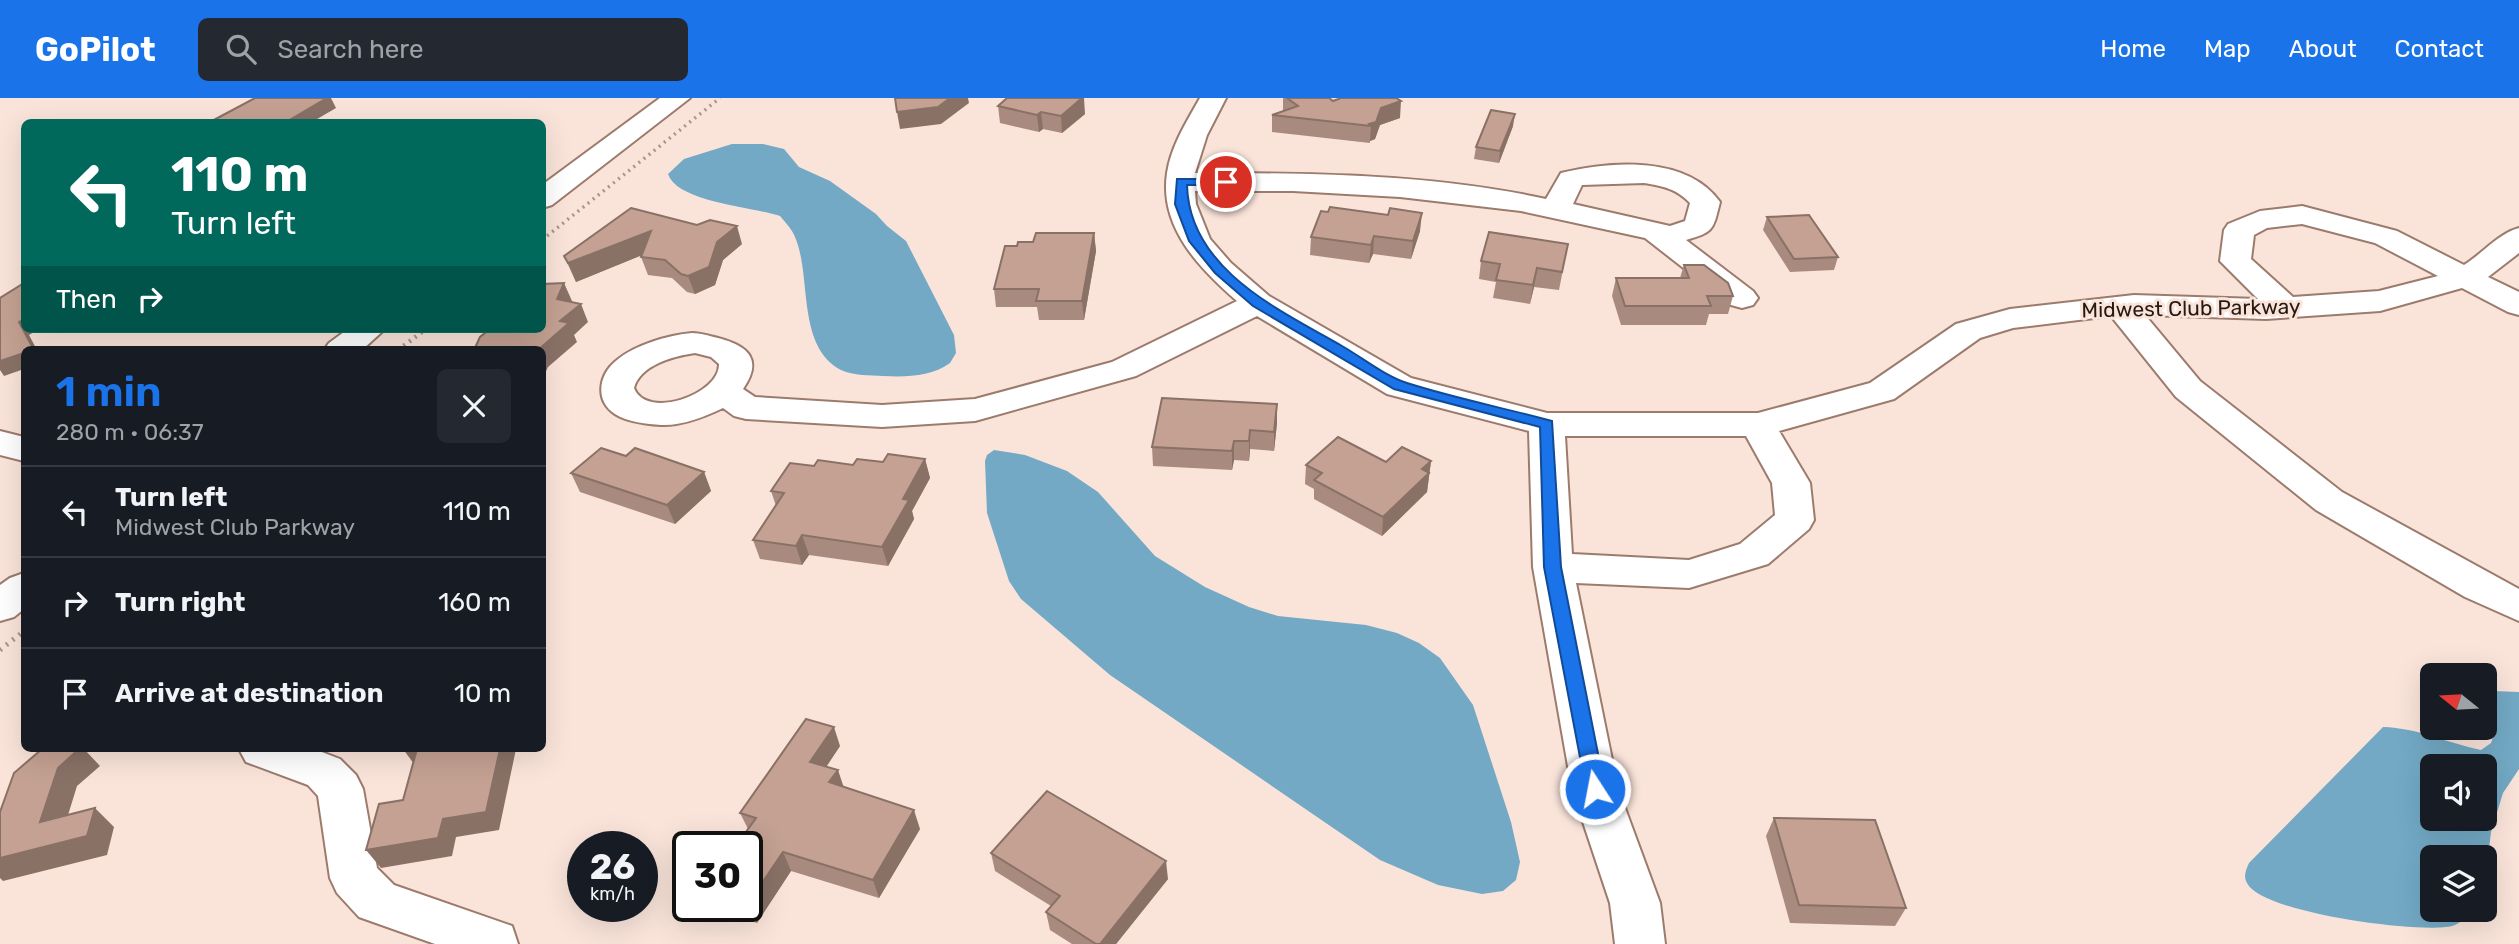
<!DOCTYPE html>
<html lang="en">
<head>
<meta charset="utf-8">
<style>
  body { margin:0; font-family:Rubik,sans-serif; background:#242831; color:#f1f3f6; height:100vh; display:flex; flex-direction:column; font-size:26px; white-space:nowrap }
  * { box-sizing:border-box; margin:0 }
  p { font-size:23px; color:#9ea1a6 }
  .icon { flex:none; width:38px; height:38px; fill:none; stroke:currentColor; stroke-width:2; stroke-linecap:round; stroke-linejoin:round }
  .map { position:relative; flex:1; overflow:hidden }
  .sheet { position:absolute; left:21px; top:248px; width:525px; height:406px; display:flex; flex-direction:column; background:#171b24; border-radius:10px; box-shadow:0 7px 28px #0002 }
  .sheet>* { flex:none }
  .banner { position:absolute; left:21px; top:21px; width:525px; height:214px; border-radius:10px; box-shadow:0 7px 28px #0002; background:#00695c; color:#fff; overflow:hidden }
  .needle { width:46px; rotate:288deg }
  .tools { position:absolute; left:2420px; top:565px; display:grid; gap:14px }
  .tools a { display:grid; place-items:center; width:77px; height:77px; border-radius:10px; background:#171b24; box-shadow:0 7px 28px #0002; font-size:35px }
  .speed { position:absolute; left:567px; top:733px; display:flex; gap:14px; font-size:35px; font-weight:700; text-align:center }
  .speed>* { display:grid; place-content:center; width:91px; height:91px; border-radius:50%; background:#171b24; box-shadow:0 7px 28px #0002; line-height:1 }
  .speed small { font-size:18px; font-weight:400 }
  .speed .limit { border:4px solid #111; border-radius:10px; background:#fff; color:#111 }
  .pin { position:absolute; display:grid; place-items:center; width:60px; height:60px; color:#fff; margin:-30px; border:4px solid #fff; border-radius:50%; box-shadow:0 2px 7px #0007 }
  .me { position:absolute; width:77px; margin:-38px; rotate:349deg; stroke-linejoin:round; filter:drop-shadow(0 0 5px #0008) }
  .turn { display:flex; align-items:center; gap:24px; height:147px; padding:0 35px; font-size:32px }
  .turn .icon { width:91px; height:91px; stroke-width:2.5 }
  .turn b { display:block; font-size:49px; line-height:60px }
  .then { display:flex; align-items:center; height:66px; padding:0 35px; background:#0003; gap:14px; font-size:26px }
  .round { display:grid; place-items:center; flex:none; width:74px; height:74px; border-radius:10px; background:#242831 }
  .head { display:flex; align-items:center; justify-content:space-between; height:119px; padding:0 35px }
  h1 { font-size:42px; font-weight:600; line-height:52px; color:#1a73e8 }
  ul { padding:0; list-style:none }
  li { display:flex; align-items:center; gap:21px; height:91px; padding:0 35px; border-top:2px solid #363941 }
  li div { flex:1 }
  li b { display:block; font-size:26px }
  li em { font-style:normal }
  header { display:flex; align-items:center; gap:42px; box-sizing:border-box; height:98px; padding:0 35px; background:#1a73e8; color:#fff }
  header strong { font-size:33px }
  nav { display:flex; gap:38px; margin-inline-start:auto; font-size:24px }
  .search { width:490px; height:63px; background:#242831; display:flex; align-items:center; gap:18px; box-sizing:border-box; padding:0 24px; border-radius:10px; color:#9ea1a6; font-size:26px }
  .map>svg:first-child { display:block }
</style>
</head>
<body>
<header>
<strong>GoPilot</strong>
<div class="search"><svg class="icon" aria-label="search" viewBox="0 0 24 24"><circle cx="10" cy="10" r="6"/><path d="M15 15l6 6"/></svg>Search here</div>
<nav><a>Home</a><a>Map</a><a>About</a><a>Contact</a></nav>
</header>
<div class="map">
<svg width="2519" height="846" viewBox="0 0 2519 846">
  <rect width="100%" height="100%" fill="#fae4da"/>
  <g fill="#73a9c5" fill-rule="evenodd">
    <path d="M732,46H763L784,51L799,69L830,83L876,116L887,128L906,143L954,237L956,255L950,265C931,279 906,279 883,278C870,277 854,278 841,272C796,248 812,178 795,139C792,131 785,124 780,118C753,109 677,104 668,76L684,61Z"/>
    <path d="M994,352L1025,357L1067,373L1098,394L1155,458L1205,489L1249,509L1278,518L1366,527L1397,535L1419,545L1440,560L1473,607L1511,724L1520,764L1516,782L1503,793L1482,796L1438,787L1380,762L1110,577L1021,501L1009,483L987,415L985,363L987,357Z"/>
    <path d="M2493,593L2519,594V671L2503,695L2491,734L2485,783V760H2432V812H2473C2467,818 2460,826 2452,828C2420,836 2261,815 2247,785C2243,778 2246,772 2249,765L2383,629C2418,630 2447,645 2481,652L2491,645L2495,633L2486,599ZM2432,668H2485V721H2432Z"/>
  </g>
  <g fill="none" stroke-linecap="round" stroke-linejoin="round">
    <g stroke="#9c7b6c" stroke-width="4">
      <g id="minor">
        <path d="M1200,0H1226L1207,37L1195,75C1312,75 1432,76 1546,101L1561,75C1610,63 1687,57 1720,104C1713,132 1714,134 1686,142L1753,193L1758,200L1753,207L1742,210L1731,207L1645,140L1521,113L1400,99L1293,93H1195L1196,106L1210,141L1231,165L1269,198L1411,280L1547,315H1758L1870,285L1956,226L2010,211L2134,197L2258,201L2220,163L2224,132L2228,126L2260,113L2302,108L2397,133L2464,167C2482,156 2499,135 2519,130V155L2488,179L2519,194V217L2508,214L2462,190L2380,213L2266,221L2145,217L2200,283L2342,394L2519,491V523L2465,499L2316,412L2176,299L2111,218L2013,230L1980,240L1894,301L1779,333L1810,385L1814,422L1809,431L1768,466L1689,490L1576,485L1618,691L1660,805L1665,846H1615L1610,805L1572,691L1533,469L1529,333L1387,296L1257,218L1136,278L975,323L882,329L746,321L734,318L723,310C704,319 682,328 661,327C647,326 627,324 615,316C594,302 599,276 617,262C635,247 668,237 692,235C700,235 710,238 718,240C749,248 763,262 743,291L755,299L882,307L975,301L1112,264L1237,203C1199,170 1159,129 1167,75C1171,48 1187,23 1200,0ZM1644,85C1663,88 1677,91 1690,105L1685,123L1670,128L1573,106L1582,87ZM2302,126L2375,145L2438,178L2379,193L2293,199L2251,161L2254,137L2267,130ZM695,255L711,259L719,266C720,297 646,322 634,290C640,267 674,258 695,255ZM1565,338H1746L1772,385L1775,417L1740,446L1689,462L1572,456Z"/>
        <path d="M0,333L24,339V363L0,357Z"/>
        <path d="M239,651H314L340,661L356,677L363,691L377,770L394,787L512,828L518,846H435L359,819L337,795L330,780L318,698L308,687L246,664Z"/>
      </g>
    </g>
    <g stroke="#9c7b6c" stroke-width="4">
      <g id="major">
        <path d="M660,0H690L552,107L542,110V87Z"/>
        <path d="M348,231H385L362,252H324L329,245Z"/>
        <path d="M24,475V511L14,519L0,523V487L10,480Z"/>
      </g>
    </g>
    <path stroke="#a8958d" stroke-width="3.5" stroke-dasharray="2 4.5" stroke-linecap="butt" d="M542,142L720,0"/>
    <path stroke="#a8958d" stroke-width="4.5" stroke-dasharray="2 5" stroke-linecap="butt" d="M398,252L426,231"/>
    <path stroke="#a8958d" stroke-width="5" stroke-dasharray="2 6" stroke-linecap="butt" d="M0,552L24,533"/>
    <use href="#minor" fill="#fff" fill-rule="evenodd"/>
    <use href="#major" fill="#fff" fill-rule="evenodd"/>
  </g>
  <g fill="#a98a7e">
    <path d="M1283,0H1329L1333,3L1400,20L1380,27L1375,41L1370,43V45L1272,34V17L1283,13Z"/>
    <path d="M998,8L1085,16L1062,35L1043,31L1039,34L1000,25Z"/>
    <path d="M1513,28L1499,65L1474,61L1476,49Z"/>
    <path d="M1767,119L1838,159L1834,172L1790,174L1763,132Z"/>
    <path d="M1420,133L1411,161L1373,156L1369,165L1310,157L1311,139Z"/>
    <path d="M1094,135L1096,153L1084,222H1039L1037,209H996L994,191L1017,148L1033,144Z"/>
    <path d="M742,146L723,162L715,187L695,196L687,194L672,180L648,177L641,159L642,157L576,184L564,158Z"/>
    <path d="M1568,146L1559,192L1534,189L1530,206L1493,200L1496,184L1479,181L1481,163Z"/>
    <path d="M1684,167L1733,198L1728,216H1709L1706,227H1621L1612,198L1616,180H1680Z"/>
    <path d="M1277,325L1274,353L1250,351L1249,363L1234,362L1232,372L1153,368L1152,349Z"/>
    <path d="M626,358L704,374L711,393L675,426L580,394L571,375Z"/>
    <path d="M925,361L930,380L912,413L914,421L888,468L809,457L802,467L760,461L753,442L776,408L771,393L814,368L853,367Z"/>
    <path d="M1431,363L1427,394L1382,438L1314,401V391L1305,386L1306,367L1386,364Z"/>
    <path d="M840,648L827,668L844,689L920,731L879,800L791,773L757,825L714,811L713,808H747L748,731L740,715Z"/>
    <path d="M1774,720L1906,810L1895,828L1790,825L1766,738Z"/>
    <path d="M991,755L1168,781L1116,846H1072L1050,832L1046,814L1051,808L995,773Z"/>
  </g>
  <g fill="#897166">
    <path d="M327,0H331L336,10L312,24H286Z"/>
    <path d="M950,0H968L969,5L941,26L900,31L897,14Z"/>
    <path d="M1082,0H1084L1085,16L1062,35L1061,18Z"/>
    <path d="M1401,3L1400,20L1380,27L1375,41L1370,43L1371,28L1369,26L1381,10Z"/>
    <path d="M1041,14L1043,31L1039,34L1037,17Z"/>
    <path d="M1515,16L1513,28L1499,65L1500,53Z"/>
    <path d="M1422,115L1420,133L1411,161L1413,143Z"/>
    <path d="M737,128L742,146L723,162L715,187L695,196L688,178L717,144Z"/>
    <path d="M651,133L657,151L576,184L568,165Z"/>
    <path d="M1094,135L1096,153L1084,222L1082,203Z"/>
    <path d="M1374,138L1373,156L1369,165L1371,147Z"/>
    <path d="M1537,170L1534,189L1530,206L1533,187Z"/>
    <path d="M564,185L572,203L565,219L581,206L588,224L574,237L577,244L548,269L542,282V252H538L560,223L557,201Z"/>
    <path d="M24,221V231H39L29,237L37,252H33L19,224Z"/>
    <path d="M24,255V271L4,278L0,272V263Z"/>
    <path d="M1277,306V325L1274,353V334Z"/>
    <path d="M1250,332V351L1249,363V343Z"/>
    <path d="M1234,343V362L1232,372V353Z"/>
    <path d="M925,361L930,380L912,413L914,421L888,468L882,449L903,401Z"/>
    <path d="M1431,363L1427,394L1382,438L1383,419L1422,371Z"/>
    <path d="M704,374L711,393L675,426L667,407Z"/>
    <path d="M802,437L809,457L802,467L796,448Z"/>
    <path d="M834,629L840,648L817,682L810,664Z"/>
    <path d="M79,651H84L100,668L77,688L60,743L40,724L58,670Z"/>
    <path d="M403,651H424L414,666Z"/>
    <path d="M500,651H516L499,732L456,739L452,758L381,770L366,752L443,721Z"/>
    <path d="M838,672L844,690L829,684Z"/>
    <path d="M95,710L114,729L107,757L3,783L0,780V760Z"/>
    <path d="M914,712L920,731L879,800L873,782Z"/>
    <path d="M783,754L791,773L757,825L748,807Z"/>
    <path d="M1166,763L1168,781L1116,846H1100Z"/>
  </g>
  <g fill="#c4a192" stroke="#897166" stroke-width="2">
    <path d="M255,0H327L286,24H210Z"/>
    <path d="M895,0H950L938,9L897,14Z"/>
    <path d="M1007,0H1082L1061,18L1041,14L1037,17L998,8Z"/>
    <path d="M1287,0H1329L1333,3L1341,0H1396L1401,3L1381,10L1376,24L1369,26L1371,28L1272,17L1298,8Z"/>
    <path d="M1491,12L1515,16L1500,53L1476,49Z"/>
    <path d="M1330,109L1388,117L1390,110L1422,115L1413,143L1374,138L1371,147L1311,139L1321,113L1328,114Z"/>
    <path d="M631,110L697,127L710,122L737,128L717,144L709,169L688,178L681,176L665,162L641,159L651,133L568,165L564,158Z"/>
    <path d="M1809,117L1838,159L1794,161L1767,119Z"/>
    <path d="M1489,134L1568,146L1562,174L1537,170L1533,187L1496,182L1500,166L1481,163Z"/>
    <path d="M1036,135H1094L1082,203H1036L1039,191H994L1005,148H1017L1018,144H1033Z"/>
    <path d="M1684,167H1704L1728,185L1733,198H1707L1711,208H1625L1616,180H1689Z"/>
    <path d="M24,185V221L19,224L34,252H24V255L0,263V200Z"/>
    <path d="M564,185L557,201L581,206L560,223L569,225L538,252H474L480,239L490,231H542V186Z"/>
    <path d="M1162,300L1277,306L1274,334L1250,332L1249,343H1234L1232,353L1152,349Z"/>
    <path d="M1338,339L1386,364L1402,349L1431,363L1422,371L1429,375L1383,419L1314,382L1322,375L1306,367Z"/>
    <path d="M601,350L626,358L635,350L704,374L667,407L571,375Z"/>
    <path d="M888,356L925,361L903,401L909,402L882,449L802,437L796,448L753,442L784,395L771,393L790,365L814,368L818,362L853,367L857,361L883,364Z"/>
    <path d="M806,621L834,629L810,664L838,672L829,684L914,712L873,782L783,754L747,807V749H735L756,720L740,715Z"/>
    <path d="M42,651H79L58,670L40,724L95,710L87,738L0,760V714L14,675Z"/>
    <path d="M417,651H500L486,714L443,721L438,740L366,752L379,706L403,702Z"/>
    <path d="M1047,693L1166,763L1100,846H1096L1046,814L1060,798L991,755Z"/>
    <path d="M1774,720L1875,722L1906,810L1799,807Z"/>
  </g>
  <path fill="#1a73e8" stroke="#114b97" stroke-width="2" d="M1177,81H1230V86L1226,87H1187C1189,171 1279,212 1342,248C1363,260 1385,278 1407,285C1454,300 1504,310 1552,323L1561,469L1605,691L1602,697L1595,699L1588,697L1586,691L1544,469L1540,329L1394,291L1253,208L1215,175L1189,143L1175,106Z"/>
  <g text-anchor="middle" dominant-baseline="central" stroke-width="6" stroke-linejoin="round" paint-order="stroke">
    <g font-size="21" fill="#261913" stroke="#fae4da">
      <text transform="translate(2191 210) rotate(-1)">Midwest Club Parkway</text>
    </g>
  </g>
</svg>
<div class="tools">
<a><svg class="needle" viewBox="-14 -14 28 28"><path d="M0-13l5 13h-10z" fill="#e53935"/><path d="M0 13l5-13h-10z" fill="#9ea1a6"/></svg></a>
<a><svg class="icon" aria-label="sound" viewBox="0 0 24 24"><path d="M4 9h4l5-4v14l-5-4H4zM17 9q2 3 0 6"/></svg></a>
<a><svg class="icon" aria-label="layers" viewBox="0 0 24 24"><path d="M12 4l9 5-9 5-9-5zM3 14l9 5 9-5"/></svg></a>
</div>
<div class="speed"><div>26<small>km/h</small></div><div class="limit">30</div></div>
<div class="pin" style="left:1226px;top:84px;background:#d93025"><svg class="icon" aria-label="arrive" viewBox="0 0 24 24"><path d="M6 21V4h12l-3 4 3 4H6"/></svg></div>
<svg class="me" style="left:1595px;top:691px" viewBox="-20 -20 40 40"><circle r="17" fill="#1a73e8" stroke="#fff" stroke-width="3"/><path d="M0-11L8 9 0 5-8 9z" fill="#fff"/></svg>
<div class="banner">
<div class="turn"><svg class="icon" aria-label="left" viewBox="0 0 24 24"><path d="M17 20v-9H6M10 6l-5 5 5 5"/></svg><div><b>110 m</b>Turn left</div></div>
<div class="then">Then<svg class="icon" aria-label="right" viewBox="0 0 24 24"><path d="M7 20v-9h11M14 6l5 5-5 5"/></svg></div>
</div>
<section class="sheet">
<div class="head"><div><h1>1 min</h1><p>280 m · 06:37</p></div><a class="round"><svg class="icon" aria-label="close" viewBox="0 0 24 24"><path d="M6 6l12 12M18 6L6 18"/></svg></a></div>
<ul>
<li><svg class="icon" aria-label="left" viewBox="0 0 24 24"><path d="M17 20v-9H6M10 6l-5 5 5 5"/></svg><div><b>Turn left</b><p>Midwest Club Parkway</p></div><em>110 m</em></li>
<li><svg class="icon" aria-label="right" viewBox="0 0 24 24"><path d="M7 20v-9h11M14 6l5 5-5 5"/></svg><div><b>Turn right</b></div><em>160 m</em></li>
<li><svg class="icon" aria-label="arrive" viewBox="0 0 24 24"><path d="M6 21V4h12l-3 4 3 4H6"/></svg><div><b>Arrive at destination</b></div><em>10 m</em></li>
</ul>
</section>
</div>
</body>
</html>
